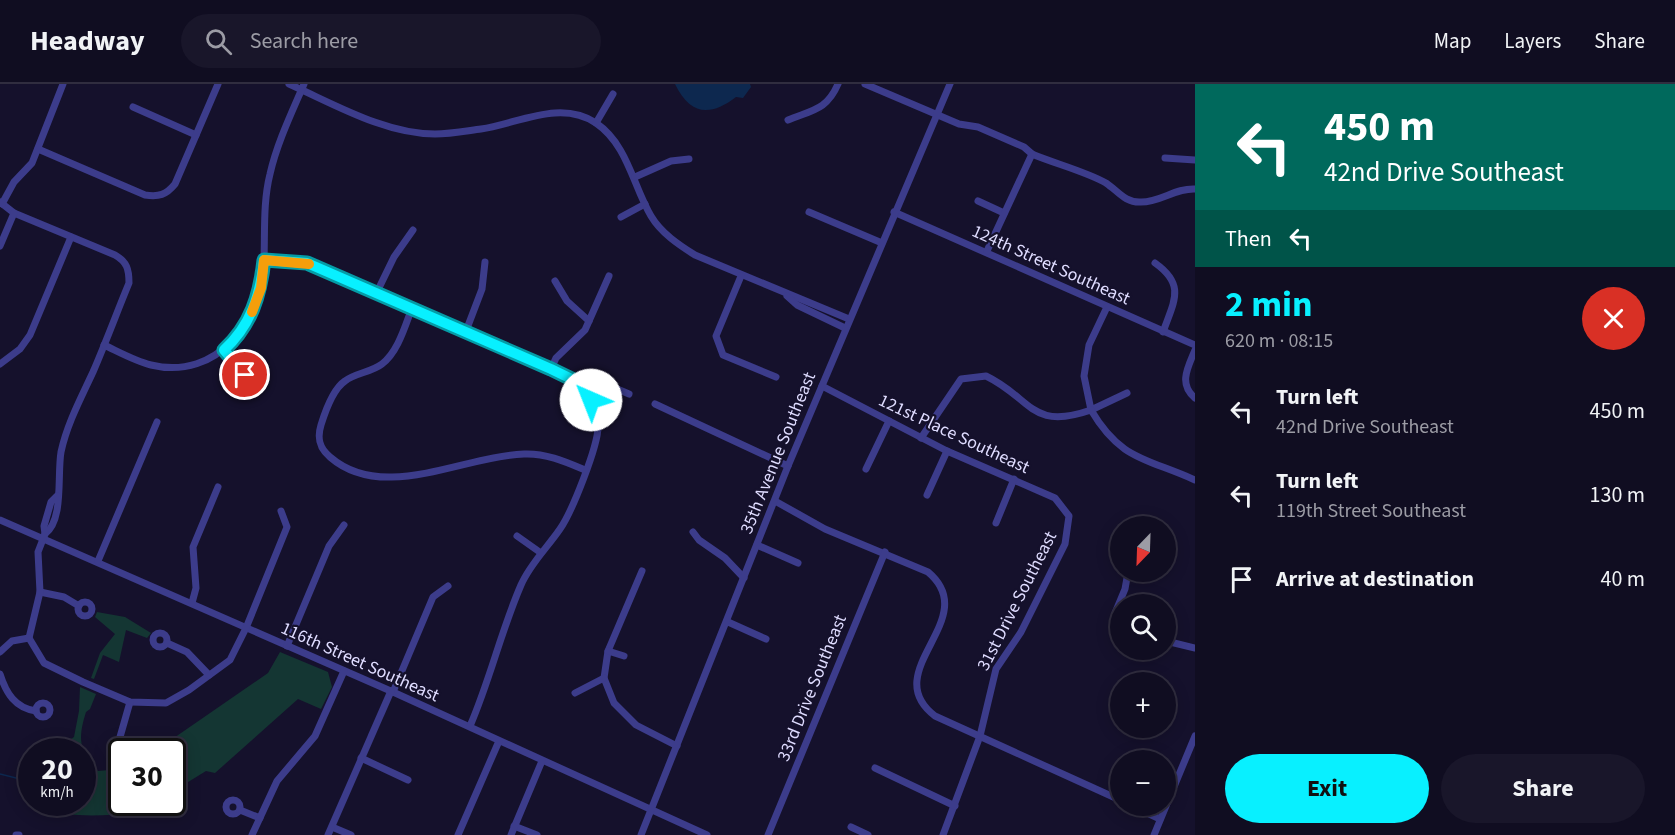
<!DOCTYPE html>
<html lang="en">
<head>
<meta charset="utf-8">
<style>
  body { margin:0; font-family:"Source Sans 3",sans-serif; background:#19162a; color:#f1f3f6; height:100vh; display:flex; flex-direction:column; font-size:22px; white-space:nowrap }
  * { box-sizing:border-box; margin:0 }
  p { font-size:20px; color:#9c9ca5 }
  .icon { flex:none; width:33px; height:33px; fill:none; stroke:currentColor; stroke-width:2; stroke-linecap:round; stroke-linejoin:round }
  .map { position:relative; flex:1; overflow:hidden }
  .sheet { display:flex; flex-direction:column; background:#100d21; width:480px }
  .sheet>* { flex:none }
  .guide { background:#00695c; color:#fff; overflow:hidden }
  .needle { width:39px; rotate:203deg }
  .tools { position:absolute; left:1110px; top:432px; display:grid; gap:12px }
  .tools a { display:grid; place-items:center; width:66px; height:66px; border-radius:50%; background:#100d21; box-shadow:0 3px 15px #0003,0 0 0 2px #302d3f; font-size:30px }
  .speed { position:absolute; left:18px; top:654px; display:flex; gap:12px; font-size:30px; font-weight:700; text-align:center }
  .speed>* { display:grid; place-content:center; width:78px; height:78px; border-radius:50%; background:#100d21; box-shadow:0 3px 15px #0003,0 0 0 2px #302d3f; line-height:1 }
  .speed small { font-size:15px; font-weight:400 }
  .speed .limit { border:3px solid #111; border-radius:9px; background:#fff; color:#111 }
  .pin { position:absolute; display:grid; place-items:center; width:51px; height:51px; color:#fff; margin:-26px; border:3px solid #fff; border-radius:50%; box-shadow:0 2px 6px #0007 }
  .me { position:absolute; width:66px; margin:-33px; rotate:316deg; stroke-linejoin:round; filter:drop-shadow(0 0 4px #0008) }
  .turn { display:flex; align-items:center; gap:21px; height:126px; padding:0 30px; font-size:27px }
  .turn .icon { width:78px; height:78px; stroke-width:2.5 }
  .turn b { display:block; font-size:42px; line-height:51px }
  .then { display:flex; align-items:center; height:57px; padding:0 30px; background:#0003; gap:12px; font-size:22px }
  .round { display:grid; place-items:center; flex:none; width:63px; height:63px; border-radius:32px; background:#19162a }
  .overview { display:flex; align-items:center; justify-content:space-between; height:102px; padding:0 30px }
  h1 { font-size:36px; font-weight:700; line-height:45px; color:#08f0ff }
  .button { display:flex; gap:12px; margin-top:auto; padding:12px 30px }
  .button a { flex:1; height:69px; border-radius:36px; background:#08f0ff; color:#111; font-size:24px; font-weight:700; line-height:69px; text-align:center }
  .button a+a { background:#19162a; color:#f1f3f6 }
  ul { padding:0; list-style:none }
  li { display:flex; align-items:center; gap:18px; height:84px; padding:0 30px }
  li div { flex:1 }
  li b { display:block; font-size:22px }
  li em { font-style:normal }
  header { display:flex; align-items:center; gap:36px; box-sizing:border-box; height:84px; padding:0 30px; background:#100d21; border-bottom:2px solid #302d3f }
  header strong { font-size:28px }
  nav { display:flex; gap:33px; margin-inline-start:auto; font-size:21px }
  .search { width:420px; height:54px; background:#19162a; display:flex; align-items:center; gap:15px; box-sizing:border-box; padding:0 21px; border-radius:33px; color:#9c9ca5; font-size:22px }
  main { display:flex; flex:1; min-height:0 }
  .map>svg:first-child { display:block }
</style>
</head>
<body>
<header>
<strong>Headway</strong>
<div class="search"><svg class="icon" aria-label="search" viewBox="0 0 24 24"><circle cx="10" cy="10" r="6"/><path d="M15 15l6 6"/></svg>Search here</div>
<nav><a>Map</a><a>Layers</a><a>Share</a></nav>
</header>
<main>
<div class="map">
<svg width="1195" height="751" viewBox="0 0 1195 751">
  <rect width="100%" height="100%" fill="#15112c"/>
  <g fill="#143633">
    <path d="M97,528L125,533L151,549L147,554L126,546L119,578L103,571L94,595L91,594L100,569L115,550L95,533Z"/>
    <path d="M280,568L328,588L332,603L321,625L298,615L215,689L206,687L180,703L174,725C128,730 83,736 39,726L41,719L82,718V668L53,667L74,653L79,627L80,603L96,610L90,625L86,628C78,653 78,667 98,687L121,685L122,718H172V668L155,667L268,589Z"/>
  </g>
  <path fill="#0d284f" d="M675,0H750L751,3L743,14L736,13C710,33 690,31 675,0Z"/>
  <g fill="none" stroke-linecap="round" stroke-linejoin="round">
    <path stroke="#0d284f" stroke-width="1.5" d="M0,690L32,698"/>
    <g stroke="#3c3c8b" stroke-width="7">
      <path d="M289,0C334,20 385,50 435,50C450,50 466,47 481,45C517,40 560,15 596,39C628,61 633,102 651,132C661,149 679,161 695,171L849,235"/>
      <path d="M865,0L959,40L978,43L1024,63L1032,70C1053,79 1087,88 1106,99C1118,107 1125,119 1141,118C1161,118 1175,104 1195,105"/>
      <path d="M133,23L196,51"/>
      <path d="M788,36C812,26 827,26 838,0"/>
      <path d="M596,39L613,10"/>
      <path d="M38,65L145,111C159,113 166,111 175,100L218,0"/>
      <path d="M1165,74L1195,76"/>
      <path d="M635,93L671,77L689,75"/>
      <path d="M978,117L1004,129"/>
      <path d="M0,118L14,129L115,171C127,178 129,185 129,199C117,228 106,258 93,288C81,314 67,340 61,368C57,392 64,436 45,450"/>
      <path d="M2,120L14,98L32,79L63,0"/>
      <path d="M809,128L882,159"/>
      <path d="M894,128L1195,261"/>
      <path d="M621,133L645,120"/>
      <path d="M0,162L14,129"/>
      <path d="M987,167L1032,70"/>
      <path d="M264,176L307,179L588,303"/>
      <path d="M1155,179C1186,201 1174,217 1163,248"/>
      <path d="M741,192L716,252L723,271L776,293"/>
      <path d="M555,197L567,217L589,237"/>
      <path d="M377,208L394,173L413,146"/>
      <path d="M787,212L797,221L845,244"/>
      <path d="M1107,223L1089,261L1084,292L1091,326L1127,309"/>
      <path d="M412,224C405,242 398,268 382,280C372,288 355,289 345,297C333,305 325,328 321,341C317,354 319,364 330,373C383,419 463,372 524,370C546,369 566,378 585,386"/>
      <path d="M466,247L482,205L485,178"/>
      <path d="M104,261C119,268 135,277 151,281C218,297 262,236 264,176C265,147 263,118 270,90C277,59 292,28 304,0"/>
      <path d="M224,266L255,303"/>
      <path d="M1195,266C1188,283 1178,300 1195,314"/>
      <path d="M0,280L20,265L30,251L71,153"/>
      <path d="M551,285L556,274L585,246L609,192"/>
      <path d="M822,302L947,367L1055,414L1069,432L1065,460L1021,548L996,585L980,652L943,751"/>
      <path d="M588,303L593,298H601L629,310"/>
      <path d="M655,320L788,382"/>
      <path d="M921,354L961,295L986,292C1032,314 1030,347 1091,326C1121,377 1147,374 1195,396"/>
      <path d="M866,385L889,337"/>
      <path d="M927,411L947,367"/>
      <path d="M775,417L825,445L928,488C984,535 876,587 935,632L1120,716"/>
      <path d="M0,436L393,608L707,751"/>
      <path d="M996,439L1014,395"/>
      <path d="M693,448L699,456L725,474L744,494"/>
      <path d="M517,452L541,469"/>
      <path d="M757,461L798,479"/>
      <path d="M98,477L157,338"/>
      <path d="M642,487L608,567L604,594L614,619L636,641L677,662"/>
      <path d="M40,508L64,513L79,522"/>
      <circle cx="85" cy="525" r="7"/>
      <path d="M192,519L196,504L193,463L218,403"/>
      <path d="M728,538L766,555"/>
      <path d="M1120,538L1115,529L1125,505L1128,488"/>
      <circle cx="160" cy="556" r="7"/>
      <path d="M29,554L44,579L83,598L130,618L166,619L189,606L230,576L246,544L287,443L281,427"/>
      <path d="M29,554L40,508L38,468L45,450L44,442L51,418L57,412"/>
      <path d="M1166,557L1195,564"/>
      <path d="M167,559L187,568L209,591"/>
      <path d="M287,562L329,462L344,441"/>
      <path d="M608,567L624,572"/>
      <path d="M0,568L12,557L29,554"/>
      <path d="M0,590C6,609 15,624 36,627"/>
      <path d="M393,608L433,513L448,502"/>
      <path d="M575,609L604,594"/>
      <circle cx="43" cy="626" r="7"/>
      <path d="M470,642C490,596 501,547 521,501C530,480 547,464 560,445C572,428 598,362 598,343C598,330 591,316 588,303"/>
      <path d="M120,653L130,618"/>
      <path d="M361,674L408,696"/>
      <path d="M875,684L955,722"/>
      <circle cx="233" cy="723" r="7"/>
      <path d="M1132,722L1160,735"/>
      <path d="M240,726L260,734"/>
      <path d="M514,742L537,751"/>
      <path d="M332,743L351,751"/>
      <path d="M851,743L868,751"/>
      <path d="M16,751H19"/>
      <path d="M252,751L277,697L315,652L344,587"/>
      <path d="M328,751L391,607"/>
      <path d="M458,751L499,657"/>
      <path d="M511,751L542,677"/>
      <path d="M641,751L788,382L950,0"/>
      <path d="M768,751L885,468"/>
      <path d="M1154,751L1195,652"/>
    </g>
  </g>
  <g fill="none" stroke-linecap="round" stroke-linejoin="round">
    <g stroke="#059ca6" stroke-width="15">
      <path id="route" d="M245,291L224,266C251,241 260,212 264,176L307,179L551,285L588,303L591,316"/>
    </g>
    <use href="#route" stroke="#08f0ff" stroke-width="10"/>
    <path stroke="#f59e0b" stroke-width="10" d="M252,228L261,204L264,176L309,180"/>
  </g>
  <g text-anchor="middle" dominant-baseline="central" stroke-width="4.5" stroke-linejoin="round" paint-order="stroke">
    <g font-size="18" fill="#dfdcff" stroke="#15112c">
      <text transform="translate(1051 181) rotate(24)">124th Street Southeast</text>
      <text transform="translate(954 350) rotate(25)">121st Place Southeast</text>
      <text transform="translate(778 369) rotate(-68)">35th Avenue Southeast</text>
      <text transform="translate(1017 517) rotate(-63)">31st Drive Southeast</text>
      <text transform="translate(360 578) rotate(24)">116th Street Southeast</text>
      <text transform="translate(812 604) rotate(-68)">33rd Drive Southeast</text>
    </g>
  </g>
</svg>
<div class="tools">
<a><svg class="needle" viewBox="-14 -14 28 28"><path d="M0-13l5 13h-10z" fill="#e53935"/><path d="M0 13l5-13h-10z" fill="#9c9ca5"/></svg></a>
<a><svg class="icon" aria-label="search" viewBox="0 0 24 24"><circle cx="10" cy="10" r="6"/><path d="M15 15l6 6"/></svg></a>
<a>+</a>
<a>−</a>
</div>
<div class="speed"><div>20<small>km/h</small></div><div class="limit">30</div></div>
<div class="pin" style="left:245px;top:291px;background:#d93025"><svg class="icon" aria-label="arrive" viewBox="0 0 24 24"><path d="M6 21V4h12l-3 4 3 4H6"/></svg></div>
<svg class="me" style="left:591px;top:316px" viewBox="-20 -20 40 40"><circle r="19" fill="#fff"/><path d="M0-13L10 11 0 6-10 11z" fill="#08f0ff"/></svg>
</div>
<section class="sheet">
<div class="guide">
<div class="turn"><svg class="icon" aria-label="left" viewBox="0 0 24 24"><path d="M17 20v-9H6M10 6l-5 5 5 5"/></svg><div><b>450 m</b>42nd Drive Southeast</div></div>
<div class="then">Then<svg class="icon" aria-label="left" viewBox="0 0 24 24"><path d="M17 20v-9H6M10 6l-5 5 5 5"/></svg></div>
</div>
<div class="overview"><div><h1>2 min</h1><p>620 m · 08:15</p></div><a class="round" style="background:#d93025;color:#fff"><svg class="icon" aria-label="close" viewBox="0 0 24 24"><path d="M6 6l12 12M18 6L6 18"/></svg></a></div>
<ul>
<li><svg class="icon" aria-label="left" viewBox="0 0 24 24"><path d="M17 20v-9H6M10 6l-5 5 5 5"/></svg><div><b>Turn left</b><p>42nd Drive Southeast</p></div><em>450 m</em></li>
<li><svg class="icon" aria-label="left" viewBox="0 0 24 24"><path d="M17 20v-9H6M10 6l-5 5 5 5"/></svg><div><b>Turn left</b><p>119th Street Southeast</p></div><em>130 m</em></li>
<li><svg class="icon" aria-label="arrive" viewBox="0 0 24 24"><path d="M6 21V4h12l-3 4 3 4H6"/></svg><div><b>Arrive at destination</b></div><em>40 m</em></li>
</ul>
<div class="button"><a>Exit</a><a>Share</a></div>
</section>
</main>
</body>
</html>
